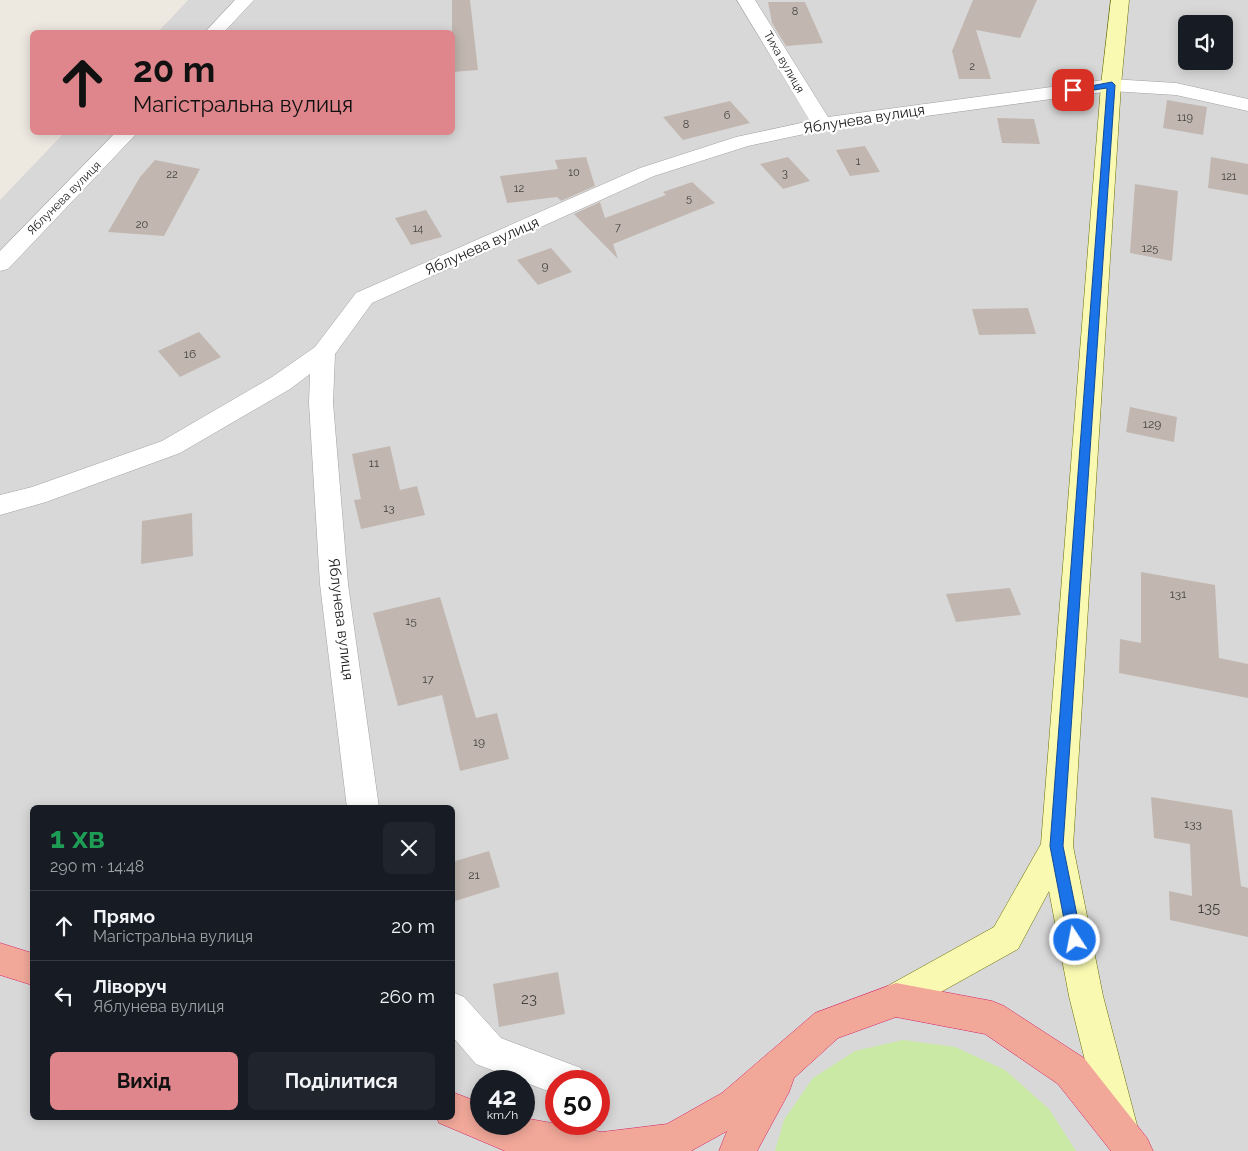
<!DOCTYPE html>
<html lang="uk">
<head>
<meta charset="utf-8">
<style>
  body { margin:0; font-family:Raleway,sans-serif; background:#20242c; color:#f1f3f6; height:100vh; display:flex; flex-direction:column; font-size:19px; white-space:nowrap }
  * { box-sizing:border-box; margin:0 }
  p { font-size:16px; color:#9ea1a6 }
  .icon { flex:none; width:28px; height:28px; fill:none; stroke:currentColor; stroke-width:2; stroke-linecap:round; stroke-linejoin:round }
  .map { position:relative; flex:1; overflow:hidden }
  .drawer { position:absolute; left:30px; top:805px; width:425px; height:315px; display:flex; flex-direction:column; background:#171b24; border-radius:8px; box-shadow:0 2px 12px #0003 }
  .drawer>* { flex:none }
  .banner { position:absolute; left:30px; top:30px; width:425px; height:105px; border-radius:8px; box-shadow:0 2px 12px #0003; background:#de868b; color:#111; overflow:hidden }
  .fabs { position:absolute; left:1178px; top:15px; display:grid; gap:10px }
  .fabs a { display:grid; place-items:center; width:55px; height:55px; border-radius:8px; background:#171b24; box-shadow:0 2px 12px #0003; font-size:25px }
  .speed { position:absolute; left:470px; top:1070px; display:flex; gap:10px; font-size:25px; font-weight:700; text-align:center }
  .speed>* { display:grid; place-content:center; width:65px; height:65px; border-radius:50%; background:#171b24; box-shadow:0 2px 12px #0003; line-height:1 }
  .speed small { font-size:12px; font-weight:400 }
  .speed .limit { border:8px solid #d22; background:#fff; color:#111 }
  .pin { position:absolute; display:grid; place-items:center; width:42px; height:42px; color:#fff; margin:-21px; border-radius:10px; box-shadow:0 2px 8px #0006 }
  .me { position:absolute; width:55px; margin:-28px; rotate:349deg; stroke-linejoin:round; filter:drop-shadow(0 0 4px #0008) }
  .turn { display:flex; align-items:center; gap:18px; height:105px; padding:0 20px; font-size:22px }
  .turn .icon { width:65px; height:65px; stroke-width:2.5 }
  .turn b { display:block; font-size:35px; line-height:42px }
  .round { display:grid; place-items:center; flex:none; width:52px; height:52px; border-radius:8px; background:#20242c }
  .headline { display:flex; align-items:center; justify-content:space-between; height:85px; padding:0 20px }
  h1 { font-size:30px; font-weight:700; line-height:38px; color:#1e9e55 }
  .cta { display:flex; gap:10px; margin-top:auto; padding:10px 20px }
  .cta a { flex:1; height:58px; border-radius:8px; background:#de868b; color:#111; font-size:20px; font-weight:700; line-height:58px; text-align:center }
  .cta a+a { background:#20242c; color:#f1f3f6 }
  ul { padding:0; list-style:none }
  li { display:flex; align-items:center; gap:15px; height:70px; padding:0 20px; border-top:1px solid #363941 }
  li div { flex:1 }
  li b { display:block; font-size:19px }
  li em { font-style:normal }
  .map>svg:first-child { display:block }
</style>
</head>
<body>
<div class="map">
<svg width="1248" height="1151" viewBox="0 0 1248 1151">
  <rect width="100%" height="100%" fill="#ede8e0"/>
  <path fill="#d9d8d8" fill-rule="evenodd" d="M188,0H1248V1151H0V200L64,133L452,132V32H158ZM1186,24H1224V61H1186ZM32,808H452V1118H32ZM481,1081H524V1124H481ZM556,1081H599V1124H556Z"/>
  <path fill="#c9e9a4" d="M903,1040L955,1047L1005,1070L1049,1109L1076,1151H775L784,1120L813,1078L855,1051Z"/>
  <g fill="#c1b7b0">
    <path d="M452,0H470L478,70L452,72Z"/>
    <path d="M973,0H1037L1020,38L976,30L991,79H959L952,51Z"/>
    <path d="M768,2H805L823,43L786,46L772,23Z"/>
    <path d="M1167,100L1207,107L1203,135L1163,128Z"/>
    <path d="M730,101L750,123L683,140L663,117Z"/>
    <path d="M997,118L1034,119L1040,144L1002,143Z"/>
    <path d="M865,146L880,172L850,176L836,150Z"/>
    <path d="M586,157L595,186L561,201L557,197L507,203L500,176L558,169L555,160Z"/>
    <path d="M788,157L810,181L783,189L760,164Z"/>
    <path d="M1211,157L1248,164V195L1208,188Z"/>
    <path d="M155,160L200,169L164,236L108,232L140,177Z"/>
    <path d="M692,182L715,203L613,244L618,259L574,214L600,202L605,218L666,195L663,192Z"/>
    <path d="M1135,184L1178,191L1172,261L1130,253Z"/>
    <path d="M426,210L442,237L411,245L395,218Z"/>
    <path d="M551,248L572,272L538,285L517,260Z"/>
    <path d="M1028,308L1036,334L979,335L972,309Z"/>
    <path d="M199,332L221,357L180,377L158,351Z"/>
    <path d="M1130,407L1177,417L1174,442L1126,432Z"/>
    <path d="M390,446L400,490L417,486L425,515L361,529L354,500L361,499L352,454Z"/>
    <path d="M192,513L193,556L141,564L142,521Z"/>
    <path d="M1141,572L1215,585L1219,658L1248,664V698L1119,673L1120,639L1141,643Z"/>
    <path d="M1010,588L1021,615L956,622L946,594Z"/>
    <path d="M440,597L476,718L497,713L509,759L460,771L442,695L398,706L373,613Z"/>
    <path d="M1151,797L1232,810L1241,886L1248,888V937L1170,920L1169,891L1192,896L1190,844L1154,838Z"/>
    <path d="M489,851L500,887L452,902V862Z"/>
    <path d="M558,972L565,1014L499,1027L493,984Z"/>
  </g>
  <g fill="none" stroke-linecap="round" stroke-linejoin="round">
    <g stroke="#a2a2a2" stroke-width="1">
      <g id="minor">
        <path d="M235,0H254L224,32H205Z"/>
        <path d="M737,0H755L828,117L1111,79L1176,83L1248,99V111L1176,95L1111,91L823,130L748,146L654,176L372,303L335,354L333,403L348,584L379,808H347L320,584L309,403L310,374L290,389L180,453L46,502L0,515V495L32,487L162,441L272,377L315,347L356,293L640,168L736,137L810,121Z"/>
        <path d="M116,132H138L8,269L0,271V251Z"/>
        <path d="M452,992L464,997L501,1038L581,1068L586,1081H556V1094L476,1064L452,1036Z"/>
      </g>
    </g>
    <g stroke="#697004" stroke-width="1">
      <path id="secondary" d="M1111,0H1129L1121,85L1073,846L1103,996L1138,1129L1133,1142L1120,1147L1107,1142L1102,1129L1069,996L1049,891L1018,949L896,1017L884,1012L879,1000L884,988L994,927L1041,844L1101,85Z"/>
    </g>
    <g stroke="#d62267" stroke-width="1">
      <g id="trunk">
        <path d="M0,943L32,953V985L0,975Z"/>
        <path d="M896,983L992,1001L1004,1006L1084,1058L1147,1138L1153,1151H1111L1058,1084L985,1034L896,1017L838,1038L794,1078L789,1092L757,1151H719L727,1131L691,1151H505L439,1123L437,1118H452V1092L481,1103V1124H524V1118L602,1132L667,1124L722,1093L815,1013Z"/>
      </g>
    </g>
    <use href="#minor" fill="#fff" fill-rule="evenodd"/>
    <use href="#secondary" fill="#f9f9b1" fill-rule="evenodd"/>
    <use href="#trunk" fill="#f1a899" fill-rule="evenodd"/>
  </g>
  <path fill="#1a73e8" stroke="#114b97" d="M1112,82L1115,85L1063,846L1082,940L1080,945L1075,947L1070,945L1068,940L1050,846L1107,88L1073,93L1069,90Z"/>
  <g text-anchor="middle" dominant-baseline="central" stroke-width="4.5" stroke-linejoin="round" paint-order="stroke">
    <g font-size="11" fill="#444240">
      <text x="795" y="11">8</text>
      <text x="972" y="66">2</text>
      <text x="727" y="115">6</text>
      <text x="1185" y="117">119</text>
      <text x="686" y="124">8</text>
      <text x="858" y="161">1</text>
      <text x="574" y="172">10</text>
      <text x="785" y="173">3</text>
      <text x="172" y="174">22</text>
      <text x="1229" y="176">121</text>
      <text x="519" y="188">12</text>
      <text x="689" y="198">5</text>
      <text x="142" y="224">20</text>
      <text x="618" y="227">7</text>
      <text x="418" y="228">14</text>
      <text x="1150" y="248">125</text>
    </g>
    <g font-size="12" fill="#1b1b1b" stroke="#fff">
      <text transform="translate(784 62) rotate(60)">Тиха вулиця</text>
      <text transform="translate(64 198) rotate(-45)">Яблунева вулиця</text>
    </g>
    <g font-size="12" fill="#444240">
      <text x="545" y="266">9</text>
      <text x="190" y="354">16</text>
      <text x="1152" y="424">129</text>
      <text x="374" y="463">11</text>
      <text x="389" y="508">13</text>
      <text x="1178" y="594">131</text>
      <text x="411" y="621">15</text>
      <text x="428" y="679">17</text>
      <text x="479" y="742">19</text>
      <text x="1193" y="824">133</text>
      <text x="474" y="875">21</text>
    </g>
    <g font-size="15" fill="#1b1b1b" stroke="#fff">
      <text transform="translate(864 119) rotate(-9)">Яблунева вулиця</text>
      <text transform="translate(482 246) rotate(-24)">Яблунева вулиця</text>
      <text transform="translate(341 619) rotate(83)">Яблунева вулиця</text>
    </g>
    <g font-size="15" fill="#444240">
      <text x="1209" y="908">135</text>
      <text x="529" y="999">23</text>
    </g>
  </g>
</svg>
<div class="fabs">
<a><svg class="icon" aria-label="sound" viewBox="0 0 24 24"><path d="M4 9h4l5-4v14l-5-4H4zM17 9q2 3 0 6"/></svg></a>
</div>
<div class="speed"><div>42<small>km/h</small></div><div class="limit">50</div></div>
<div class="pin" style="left:1073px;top:90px;background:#d93025"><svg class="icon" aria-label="arrive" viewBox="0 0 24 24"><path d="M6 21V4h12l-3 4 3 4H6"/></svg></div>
<svg class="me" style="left:1075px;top:940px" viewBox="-20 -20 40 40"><circle r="17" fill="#1a73e8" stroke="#fff" stroke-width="3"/><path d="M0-11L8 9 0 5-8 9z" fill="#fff"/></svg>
<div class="banner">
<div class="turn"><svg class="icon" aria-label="ahead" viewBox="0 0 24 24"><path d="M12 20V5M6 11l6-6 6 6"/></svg><div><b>20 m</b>Магістральна вулиця</div></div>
</div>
<section class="drawer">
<div class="headline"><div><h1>1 хв</h1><p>290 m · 14:48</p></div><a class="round"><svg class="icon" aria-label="close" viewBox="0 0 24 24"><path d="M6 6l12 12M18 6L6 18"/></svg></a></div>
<ul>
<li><svg class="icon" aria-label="ahead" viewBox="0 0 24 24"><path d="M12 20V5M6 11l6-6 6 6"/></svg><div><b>Прямо</b><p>Магістральна вулиця</p></div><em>20 m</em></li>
<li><svg class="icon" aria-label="left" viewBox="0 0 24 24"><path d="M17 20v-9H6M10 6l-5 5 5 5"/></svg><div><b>Ліворуч</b><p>Яблунева вулиця</p></div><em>260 m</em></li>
</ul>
<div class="cta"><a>Вихід</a><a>Поділитися</a></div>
</section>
</div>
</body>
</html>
